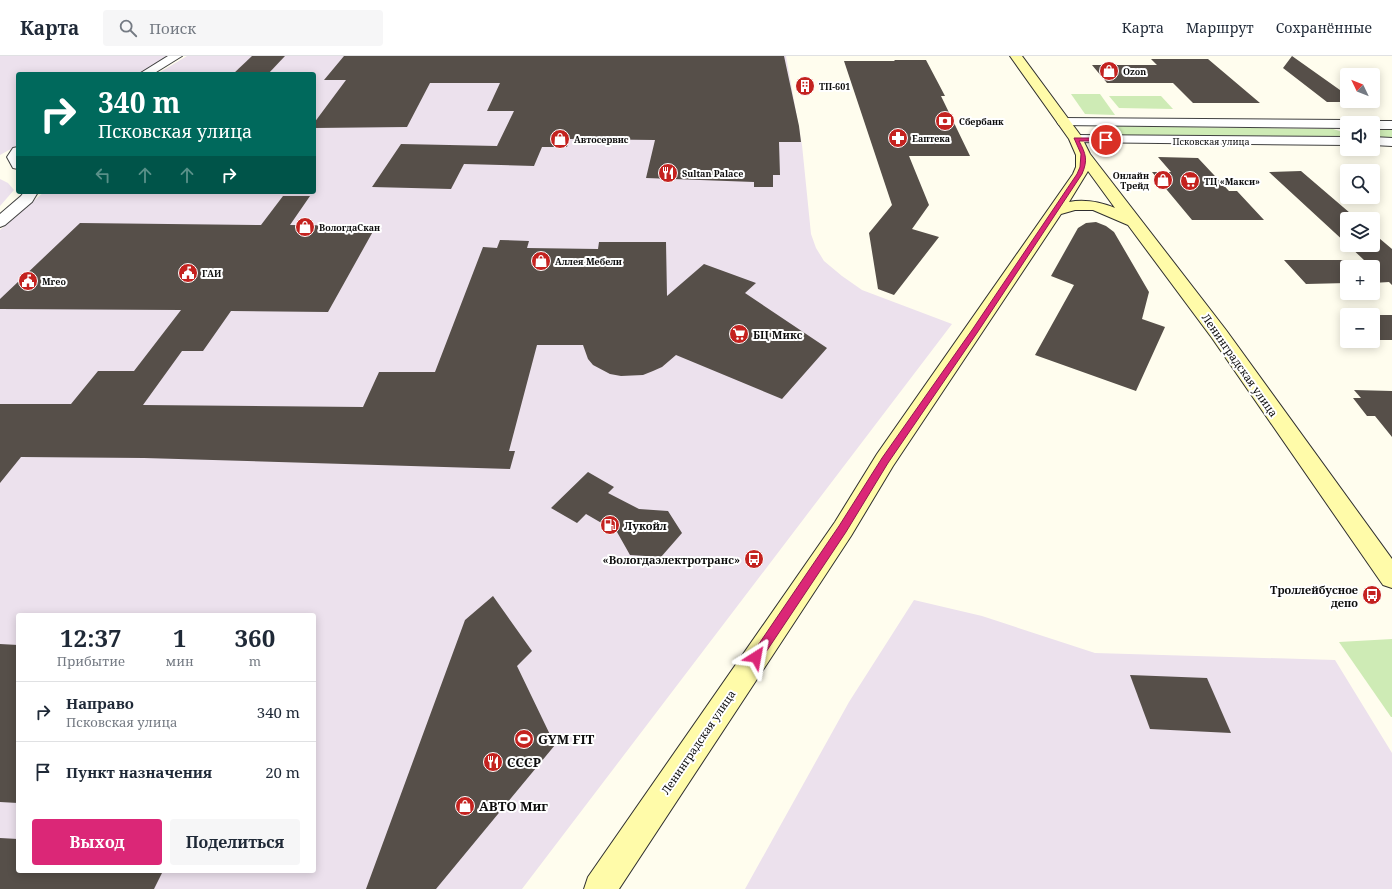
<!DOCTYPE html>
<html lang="ru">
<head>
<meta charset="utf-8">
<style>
  body { margin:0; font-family:"Noto Serif",serif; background:#f6f6f7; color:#1f2937; height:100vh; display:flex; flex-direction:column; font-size:15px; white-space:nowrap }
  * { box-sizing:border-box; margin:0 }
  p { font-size:13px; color:#747a83 }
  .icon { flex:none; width:22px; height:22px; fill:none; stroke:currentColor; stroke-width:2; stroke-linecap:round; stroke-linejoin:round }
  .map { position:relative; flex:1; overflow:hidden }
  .panel { position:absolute; left:16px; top:557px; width:300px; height:260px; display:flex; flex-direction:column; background:#fff; border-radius:4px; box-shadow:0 2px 10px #0003 }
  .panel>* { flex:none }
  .banner { position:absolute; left:16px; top:16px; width:300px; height:122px; border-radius:4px; box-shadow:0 2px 10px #0003; background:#00695c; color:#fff; overflow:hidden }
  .needle { width:26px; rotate:313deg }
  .buttons { position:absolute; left:1340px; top:12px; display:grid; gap:8px }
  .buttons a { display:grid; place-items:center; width:40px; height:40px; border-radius:4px; background:#fff; box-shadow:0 2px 10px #0003; font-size:20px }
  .pin { position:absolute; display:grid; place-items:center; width:34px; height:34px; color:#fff; margin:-17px; border:2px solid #fff; border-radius:50%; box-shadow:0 1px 4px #0007 }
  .me { position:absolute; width:44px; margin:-22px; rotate:34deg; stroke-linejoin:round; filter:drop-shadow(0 0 3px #0008) }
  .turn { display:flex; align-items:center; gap:14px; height:84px; padding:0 16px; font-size:18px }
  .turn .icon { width:52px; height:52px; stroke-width:2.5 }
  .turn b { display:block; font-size:28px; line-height:34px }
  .lanes { display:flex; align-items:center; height:38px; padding:0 16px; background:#0003; justify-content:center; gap:20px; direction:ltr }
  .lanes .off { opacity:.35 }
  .eta { display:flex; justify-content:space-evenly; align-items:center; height:68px; text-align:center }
  .eta b { font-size:24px; font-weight:700; line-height:28px }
  .action { display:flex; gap:8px; margin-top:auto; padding:8px 16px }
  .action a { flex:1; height:46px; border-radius:4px; background:#db2777; color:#fff; font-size:16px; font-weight:700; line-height:46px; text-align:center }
  .action a+a { background:#f6f6f7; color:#1f2937 }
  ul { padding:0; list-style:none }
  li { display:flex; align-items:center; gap:12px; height:60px; padding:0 16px; border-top:1px solid #e0e1e3 }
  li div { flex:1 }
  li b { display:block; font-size:15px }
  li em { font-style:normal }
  header { display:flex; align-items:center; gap:24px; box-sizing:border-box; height:56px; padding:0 20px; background:#fff; border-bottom:1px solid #e0e1e3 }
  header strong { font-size:19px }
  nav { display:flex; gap:22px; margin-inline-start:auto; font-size:14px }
  .search { width:280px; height:36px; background:#f6f6f7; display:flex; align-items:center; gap:10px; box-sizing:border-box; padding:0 14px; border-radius:4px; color:#747a83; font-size:15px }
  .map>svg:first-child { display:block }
</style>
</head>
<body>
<header>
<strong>Карта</strong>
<div class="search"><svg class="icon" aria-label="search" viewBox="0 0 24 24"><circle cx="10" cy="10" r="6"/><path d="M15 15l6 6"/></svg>Поиск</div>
<nav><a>Карта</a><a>Маршрут</a><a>Сохранённые</a></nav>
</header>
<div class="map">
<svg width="1392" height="833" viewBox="0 0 1392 833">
  <rect width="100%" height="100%" fill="#fffdee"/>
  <g fill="#ece1ed" fill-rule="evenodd">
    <path d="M0,0H170L139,18H18V89L0,99Z"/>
    <path d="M187,0H786L802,89L811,178L816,192L824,205L842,220L862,234L952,268L522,833H0V174L44,136H314V18H157ZM18,559H314V815H18Z"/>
    <path d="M0,123L8,127L14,134L0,150Z"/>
    <path d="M914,544L982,560L1095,597L1335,604L1392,697V833H745L849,646Z"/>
  </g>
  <g fill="#ceebb5">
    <path d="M1071,38H1100L1115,59L1085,58Z"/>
    <path d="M1109,40H1161L1173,53L1119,52Z"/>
    <path d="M1111,70L1333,73L1343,76L1346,81L1116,80L1109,75V73Z"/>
    <rect x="1373" y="73" width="19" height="9"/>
    <path d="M1392,583V661H1391L1339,586Z"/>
  </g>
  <g fill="#564f49">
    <path d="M252,0H285L268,18H233Z"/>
    <path d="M344,0H784L799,70L801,86H779L780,119H773V131H754V126L646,122L655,84L569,83L567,91H542L534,110L464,108L451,133L372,131L401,88L497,90L514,55H487L500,27H430L407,71L314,72V67L346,24H324Z"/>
    <path d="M1292,0L1347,39V45L1356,46H1327L1283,12Z"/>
    <path d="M1151,3H1208L1260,47H1193L1173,27H1107L1092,9H1157Z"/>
    <path d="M894,4H926L945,40H941L970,100H909L929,149L912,173L939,181L894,239L878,233L869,177L892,149L844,5H895Z"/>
    <path d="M1158,101L1198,102L1229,135H1237L1264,164H1192L1152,116H1171Z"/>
    <path d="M1301,115L1357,163H1347V188L1269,116Z"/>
    <path d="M283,140H310L290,169L376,170L328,256L231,255L203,295H182L143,349L363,351L379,316H435L483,191L497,192L500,184L529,185L527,192L598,193L599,186H666L667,240L704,208L756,227L745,237L827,292L782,343L676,299L662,311L653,315L643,319L621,320L610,318L593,309L588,303L583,289H537L509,395H515L510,413L144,402L21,401L0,427V348H71L98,315H134L181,254L0,253V243L80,167L261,169Z"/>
    <path d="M1096,166L1106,170L1114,176L1149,236L1142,263L1165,271L1136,335L1035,299L1074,229L1051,220L1078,172L1086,167Z"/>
    <path d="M1373,177L1392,193V229L1389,226L1373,227V211H1347V227L1306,228L1284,204H1364L1348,189H1373Z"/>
    <path d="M1373,259H1392V284H1378L1373,278Z"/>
    <path d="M1354,334L1392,335V381L1375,360H1367L1353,342H1361Z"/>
    <path d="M588,416L614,431L608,437L639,453L668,455L682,477L661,501L630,499L617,476L586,458L577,467L551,452Z"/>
    <path d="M493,540L532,595L517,610L555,689L436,833H366L465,564Z"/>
    <path d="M0,588L18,589V747L0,746Z"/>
    <path d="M1130,619L1207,622L1231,677L1150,673Z"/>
    <path d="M0,782L18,783V815H163L154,833H0Z"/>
  </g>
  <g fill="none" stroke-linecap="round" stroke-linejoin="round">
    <g stroke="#404040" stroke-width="2">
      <g id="minor">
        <path d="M1063,62L1347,64L1352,67H1347V72L1059,69L1057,66L1059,63Z"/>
        <path d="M1373,65H1392V73H1373V67H1368Z"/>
        <path d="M1076,79L1347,81V89L1071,86L1070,83L1071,80Z"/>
        <path d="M1373,81L1392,82V90L1373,89Z"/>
      </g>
    </g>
    <g stroke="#404040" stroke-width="2">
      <g id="tertiary">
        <path d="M168,0H182L153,18H139Z"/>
        <path d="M18,91V113L13,112L7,101L13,92Z"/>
        <path d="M24,136H38L32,146L5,169L0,171V158L21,140Z"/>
      </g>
    </g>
    <g stroke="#2f2f2f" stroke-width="2">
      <path id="secondary" d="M1010,0H1022L1081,80L1090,98L1226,274L1392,503V532L1383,529L1212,282L1128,169L1093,154H1075L1061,158L893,410L851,480L619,833H584L588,821L835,466L877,398L1073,118L1076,111V99L1069,83ZM1088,115L1115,152C1100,146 1085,143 1069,146Z"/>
    </g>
    <use href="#minor" fill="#fff" fill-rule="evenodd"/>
    <use href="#tertiary" fill="#fff" fill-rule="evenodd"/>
    <use href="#secondary" fill="#fffba9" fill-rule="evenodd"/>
  </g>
  <path fill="#db2777" stroke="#8e194d" d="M1074,82H1106L1109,84L1106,85H1079C1086,98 1088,104 1082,118L977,277L888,407L846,476L760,605L756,606L752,605L750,601L752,598L839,470L882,402L972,274L1077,118L1080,111L1081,98Z"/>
  <defs>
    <g id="shop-disc" transform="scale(1)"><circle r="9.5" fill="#c4221f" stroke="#fff"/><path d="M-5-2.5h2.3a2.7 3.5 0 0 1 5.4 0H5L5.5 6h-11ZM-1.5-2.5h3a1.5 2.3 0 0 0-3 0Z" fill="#fff"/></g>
    <g id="building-disc" transform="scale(1)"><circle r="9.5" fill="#c4221f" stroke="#fff"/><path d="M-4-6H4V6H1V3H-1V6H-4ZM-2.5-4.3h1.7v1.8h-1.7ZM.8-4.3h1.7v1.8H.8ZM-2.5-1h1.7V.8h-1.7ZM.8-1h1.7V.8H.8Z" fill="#fff"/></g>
    <g id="bank-disc" transform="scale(1)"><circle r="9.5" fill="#c4221f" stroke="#fff"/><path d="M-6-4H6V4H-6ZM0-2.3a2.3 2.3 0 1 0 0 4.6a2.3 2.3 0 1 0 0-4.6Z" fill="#fff"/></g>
    <g id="pharmacy-disc" transform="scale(1)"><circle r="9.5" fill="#c4221f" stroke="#fff"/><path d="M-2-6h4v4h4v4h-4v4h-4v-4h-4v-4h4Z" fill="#fff"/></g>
    <g id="restaurant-disc" transform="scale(1)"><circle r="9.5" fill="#c4221f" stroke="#fff"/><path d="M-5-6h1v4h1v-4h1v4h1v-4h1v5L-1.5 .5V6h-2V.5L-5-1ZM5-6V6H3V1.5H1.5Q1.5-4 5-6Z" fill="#fff"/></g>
    <g id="supermarket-disc" transform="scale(1)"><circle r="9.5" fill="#c4221f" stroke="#fff"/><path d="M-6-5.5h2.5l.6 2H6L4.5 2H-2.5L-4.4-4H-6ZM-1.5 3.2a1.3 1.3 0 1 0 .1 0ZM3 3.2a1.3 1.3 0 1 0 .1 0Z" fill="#fff"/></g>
    <g id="civic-disc" transform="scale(1)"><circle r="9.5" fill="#c4221f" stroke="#fff"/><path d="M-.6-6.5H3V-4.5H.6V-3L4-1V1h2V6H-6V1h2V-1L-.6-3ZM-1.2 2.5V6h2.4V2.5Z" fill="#fff"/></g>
    <g id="fuel-disc" transform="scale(1)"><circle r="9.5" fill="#c4221f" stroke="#fff"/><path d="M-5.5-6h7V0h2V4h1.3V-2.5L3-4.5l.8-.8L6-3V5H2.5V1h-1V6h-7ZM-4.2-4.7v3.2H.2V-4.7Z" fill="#fff"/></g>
    <g id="bus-disc" transform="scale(1)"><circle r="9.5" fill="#c4221f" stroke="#fff"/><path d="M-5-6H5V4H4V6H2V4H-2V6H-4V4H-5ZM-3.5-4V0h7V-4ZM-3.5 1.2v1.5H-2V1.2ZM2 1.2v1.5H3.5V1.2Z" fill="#fff"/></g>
    <g id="stadium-disc" transform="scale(1)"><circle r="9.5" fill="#c4221f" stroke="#fff"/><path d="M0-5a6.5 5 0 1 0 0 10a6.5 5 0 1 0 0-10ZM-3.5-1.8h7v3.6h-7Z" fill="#fff"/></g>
  </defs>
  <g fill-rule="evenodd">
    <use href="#shop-disc" x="1109" y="15"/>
    <use href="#building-disc" x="805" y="30"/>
    <use href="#bank-disc" x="945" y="65"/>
    <use href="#pharmacy-disc" x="898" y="82"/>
    <use href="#shop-disc" x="560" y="83"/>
    <use href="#restaurant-disc" x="668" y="117"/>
    <use href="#shop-disc" x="1163" y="124"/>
    <use href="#supermarket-disc" x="1190" y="125"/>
    <use href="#shop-disc" x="305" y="171"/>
    <use href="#shop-disc" x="541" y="205"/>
    <use href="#civic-disc" x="188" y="217"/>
    <use href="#civic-disc" x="28" y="225"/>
    <use href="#supermarket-disc" x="739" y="278"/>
    <use href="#fuel-disc" x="610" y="469"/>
    <use href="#bus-disc" x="754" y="503"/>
    <use href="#bus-disc" x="1372" y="539"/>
    <use href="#stadium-disc" x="524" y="683"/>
    <use href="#restaurant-disc" x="493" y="706"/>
    <use href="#shop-disc" x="465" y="750"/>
  </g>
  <g text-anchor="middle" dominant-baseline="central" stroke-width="4" stroke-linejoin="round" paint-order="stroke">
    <g font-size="9" font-weight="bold" fill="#0d0d0d" stroke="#fff" text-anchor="start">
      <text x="1123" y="15">Ozon</text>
      <text x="819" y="30">ТП-601</text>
      <text x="959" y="65">Сбербанк</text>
      <text x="912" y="82">Еаптека</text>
      <text x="574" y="83">Автосервис</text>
      <text x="682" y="117">Sultan Palace</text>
      <text x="1149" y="119" text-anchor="end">Онлайн<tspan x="1149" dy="10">Трейд</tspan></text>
      <text x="1204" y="125">ТЦ «Макси»</text>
      <text x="319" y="171">ВологдаСкан</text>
      <text x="555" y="205">Аллея Мебели</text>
      <text x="202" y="217">ГАИ</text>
      <text x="42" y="225">Mreo</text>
    </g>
    <g font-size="9" fill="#0d0d0d" stroke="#fff">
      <text x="1211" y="85">Псковская улица</text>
    </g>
    <g font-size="11" font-weight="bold" fill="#0d0d0d" stroke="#fff" text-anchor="start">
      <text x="753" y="278">БЦ Микс</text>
      <text x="624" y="469">Лукойл</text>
      <text x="740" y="503" text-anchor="end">«Вологдаэлектротранс»</text>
      <text x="1358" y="533" text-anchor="end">Троллейбусное<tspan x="1358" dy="13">депо</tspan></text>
    </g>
    <g font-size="11" fill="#0d0d0d" stroke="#fff">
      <text transform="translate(1240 309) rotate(55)">Ленинградская улица</text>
      <text transform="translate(698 686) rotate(-56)">Ленинградская улица</text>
    </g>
    <g font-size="13" font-weight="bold" fill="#0d0d0d" stroke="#fff" text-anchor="start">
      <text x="538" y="683">GYM FIT</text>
      <text x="507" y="706">СССР</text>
      <text x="479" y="750">АВТО Миг</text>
    </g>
  </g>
</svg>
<div class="buttons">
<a><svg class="needle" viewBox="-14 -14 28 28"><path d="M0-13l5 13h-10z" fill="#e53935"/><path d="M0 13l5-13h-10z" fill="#747a83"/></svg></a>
<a><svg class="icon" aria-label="sound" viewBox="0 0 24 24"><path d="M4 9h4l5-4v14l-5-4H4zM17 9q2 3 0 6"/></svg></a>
<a><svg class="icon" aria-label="search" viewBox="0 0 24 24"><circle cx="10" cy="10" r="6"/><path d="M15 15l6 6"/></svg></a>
<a><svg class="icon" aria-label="layers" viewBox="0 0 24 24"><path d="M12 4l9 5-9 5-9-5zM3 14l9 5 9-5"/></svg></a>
<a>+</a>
<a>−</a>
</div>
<div class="pin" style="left:1106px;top:84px;background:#d93025"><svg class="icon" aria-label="arrive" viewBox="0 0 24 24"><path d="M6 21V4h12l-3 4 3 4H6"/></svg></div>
<svg class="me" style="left:756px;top:601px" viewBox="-20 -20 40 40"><path d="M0-17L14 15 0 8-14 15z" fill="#db2777" stroke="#fff" stroke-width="4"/></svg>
<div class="banner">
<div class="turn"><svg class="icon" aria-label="right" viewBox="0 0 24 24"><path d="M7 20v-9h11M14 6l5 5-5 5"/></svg><div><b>340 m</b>Псковская улица</div></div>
<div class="lanes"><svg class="icon off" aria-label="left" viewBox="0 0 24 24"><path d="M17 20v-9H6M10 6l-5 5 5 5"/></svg><svg class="icon off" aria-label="ahead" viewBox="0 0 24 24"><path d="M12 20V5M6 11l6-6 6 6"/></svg><svg class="icon off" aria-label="ahead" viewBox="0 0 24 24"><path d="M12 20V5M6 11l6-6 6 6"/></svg><svg class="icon" aria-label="right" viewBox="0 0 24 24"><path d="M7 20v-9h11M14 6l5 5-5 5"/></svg></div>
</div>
<section class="panel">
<div class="eta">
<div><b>12:37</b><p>Прибытие</p></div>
<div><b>1</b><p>мин</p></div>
<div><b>360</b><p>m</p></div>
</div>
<ul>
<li><svg class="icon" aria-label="right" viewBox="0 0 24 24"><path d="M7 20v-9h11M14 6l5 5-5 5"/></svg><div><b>Направо</b><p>Псковская улица</p></div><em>340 m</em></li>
<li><svg class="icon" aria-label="arrive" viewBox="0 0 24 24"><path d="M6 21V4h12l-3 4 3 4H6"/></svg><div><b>Пункт назначения</b></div><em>20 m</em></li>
</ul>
<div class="action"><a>Выход</a><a>Поделиться</a></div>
</section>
</div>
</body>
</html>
